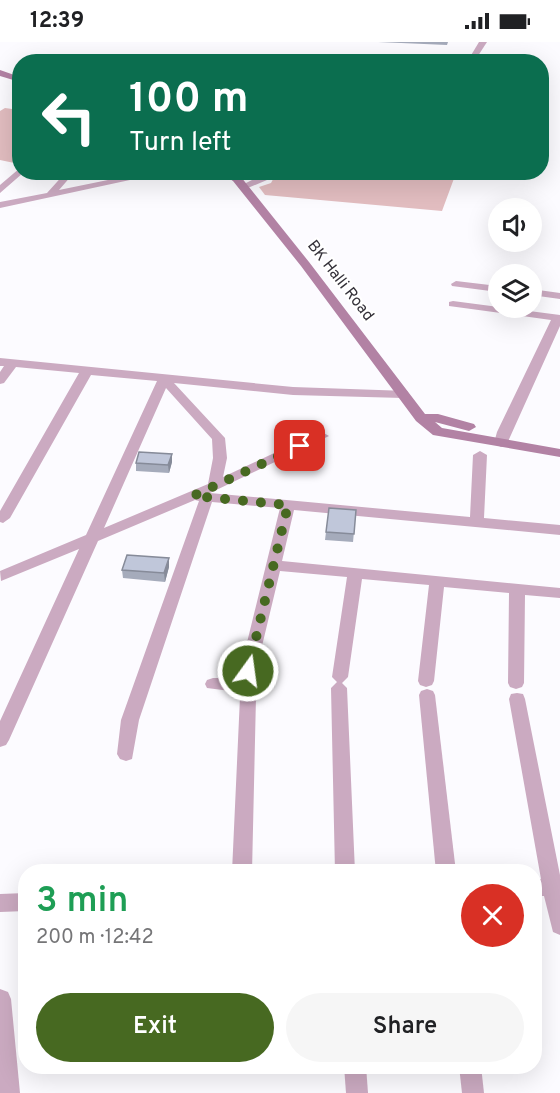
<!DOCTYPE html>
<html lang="en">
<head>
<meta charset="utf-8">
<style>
  body { margin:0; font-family:Overpass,sans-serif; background:#f6f6f6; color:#202124; height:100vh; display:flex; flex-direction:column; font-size:22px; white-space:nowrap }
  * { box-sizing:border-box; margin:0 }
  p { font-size:20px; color:#757577 }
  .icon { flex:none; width:33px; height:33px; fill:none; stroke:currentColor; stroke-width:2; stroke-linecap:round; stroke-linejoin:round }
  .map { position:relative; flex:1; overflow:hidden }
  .details { position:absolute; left:18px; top:822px; width:524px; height:210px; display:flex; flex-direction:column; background:#fff; border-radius:24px; box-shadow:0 6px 24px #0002 }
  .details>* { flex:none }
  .banner { position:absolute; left:12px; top:12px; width:537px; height:126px; border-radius:24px; box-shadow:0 6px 24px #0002; background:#0b6e4f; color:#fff; overflow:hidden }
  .buttons { position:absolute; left:488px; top:156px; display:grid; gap:12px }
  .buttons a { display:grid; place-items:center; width:54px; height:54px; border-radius:50%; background:#fff; box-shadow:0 6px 24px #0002; font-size:30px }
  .pin { position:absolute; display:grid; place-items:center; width:51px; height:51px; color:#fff; margin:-26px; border-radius:12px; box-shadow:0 3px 9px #0006 }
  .me { position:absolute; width:66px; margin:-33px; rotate:14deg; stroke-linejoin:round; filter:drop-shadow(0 0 4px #0008) }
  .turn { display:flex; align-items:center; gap:21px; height:126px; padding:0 18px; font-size:27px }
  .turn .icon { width:78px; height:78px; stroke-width:2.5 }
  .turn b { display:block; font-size:42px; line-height:51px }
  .round { display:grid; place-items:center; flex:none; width:63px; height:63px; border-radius:32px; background:#f6f6f6 }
  .headline { display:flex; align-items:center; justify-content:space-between; height:102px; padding:0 18px }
  h1 { font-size:36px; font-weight:600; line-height:45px; color:#1e9e55 }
  .action { display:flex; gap:12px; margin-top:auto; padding:12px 18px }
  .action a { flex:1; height:69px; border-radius:36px; background:#476921; color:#fff; font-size:24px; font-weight:600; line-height:69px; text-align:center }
  .action a+a { background:#f6f6f6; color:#202124 }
  .status { display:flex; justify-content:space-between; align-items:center; height:42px; padding:0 30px; background:#fff; direction:ltr }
  .status svg { height:16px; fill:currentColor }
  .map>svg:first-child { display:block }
</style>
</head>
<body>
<div class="status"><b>12:39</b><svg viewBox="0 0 49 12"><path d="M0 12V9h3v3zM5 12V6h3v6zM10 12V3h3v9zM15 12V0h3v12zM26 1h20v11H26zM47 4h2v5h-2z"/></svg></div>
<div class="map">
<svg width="560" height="1051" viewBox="0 0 560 1051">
  <rect width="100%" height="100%" fill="#fcfbff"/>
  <g fill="#e2bdc0">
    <path d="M5,66L19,68V122L0,118V69Z"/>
    <path d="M277,130H456V131L442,169L265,153L259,145L271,141Z"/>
  </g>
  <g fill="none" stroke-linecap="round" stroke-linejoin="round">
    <g fill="#cbaac1" fill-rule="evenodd">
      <path d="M479,0H487L474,20H467Z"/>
      <path d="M20,126V130L23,131L0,151V143Z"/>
      <path d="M66,130L72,133L59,148L147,130H167L0,166V160L47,151Z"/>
      <path d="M262,130H271L267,138L243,148L238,145L260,134Z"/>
      <path d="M456,239L498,244V250L452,244L451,242Z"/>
      <path d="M531,247L560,251V257L531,253Z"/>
      <path d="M453,259L560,273V284L506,404L501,405L494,401L497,390L551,278L449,264V260Z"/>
      <path d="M0,316L293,345L407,349L409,352L407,355L403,356L293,353L174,341L225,396L227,416L223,435L317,391L322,390L329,394L210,451L470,475L473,413L480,409L487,413L484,476L560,483V493L294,468L282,519L560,546V556L525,553L524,641L522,645L516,647L510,645L508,641L509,551L444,545L434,639L432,643L426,645L420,643L418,639L429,543L362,537L348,635L342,641L347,646L355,830H335L331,646L337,640L332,635L347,535L280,529L256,629L254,633H242L240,629L280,466L212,460L139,678L132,717L126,719L120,717L117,712L121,678L199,459L195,458L98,499L9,698L6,703L0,705V679L79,507L1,539L0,529L86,493L157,339L91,333L10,476L3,481L0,480V469L79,331L16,325L4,341L0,342V330L4,324H0ZM166,346L212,397L213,416L208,442L104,486Z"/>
      <path d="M213,636H233L252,642L256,655L252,830H232L240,655L238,650L207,646L205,642L207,638Z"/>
      <path d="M427,647L433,649L435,653L456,830H436L419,653L421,649Z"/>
      <path d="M517,651L523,652L525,657L560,833V893L553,890L544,854H534V836L541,837L509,657L511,652Z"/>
      <path d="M26,851V869L0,870V852Z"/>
      <path d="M0,947L8,950L11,957L20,1051H0Z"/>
      <path d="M344,1024H366L368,1051H346Z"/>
      <path d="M459,1024H481L484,1051H462Z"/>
    </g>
    <g fill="#b282a4" fill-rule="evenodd">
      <path d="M0,28L20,35V40L0,34Z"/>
      <path d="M219,130H233L241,135L309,220L425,372H438L474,382L476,385L469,389L435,380L442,386L560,407V415L433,393L416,379L301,224L233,139Z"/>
    </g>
  </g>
  <g fill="#a5abbb">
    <path d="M378,0H448L447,3Z"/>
    <path d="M172,412V420L169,431L136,429V421Z"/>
    <path d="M356,468L353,500L325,498L326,490Z"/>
    <path d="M169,525L165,540L123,536L122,528Z"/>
  </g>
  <g fill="#868b99">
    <path d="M172,412V420L169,431L168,423Z"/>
    <path d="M169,516V525L165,540L164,531Z"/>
  </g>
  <g fill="#c0c7da" stroke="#868b99" stroke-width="1.5">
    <path d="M139,410L172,412L168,423L136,421Z"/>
    <path d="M329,466L356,468L354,492L326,490Z"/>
    <path d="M127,513L169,516L164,531L122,528Z"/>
  </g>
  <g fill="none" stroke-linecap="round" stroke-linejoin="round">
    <path stroke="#476921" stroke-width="10" stroke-dasharray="0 18" d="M248,629L288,463L193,454L300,404"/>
  </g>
  <g text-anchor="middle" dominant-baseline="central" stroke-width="4.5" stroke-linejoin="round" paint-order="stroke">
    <g font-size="16" fill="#35323a" stroke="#fff">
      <text transform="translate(340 239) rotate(52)">BK Halli Road</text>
    </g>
  </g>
</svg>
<div class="buttons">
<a><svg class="icon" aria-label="sound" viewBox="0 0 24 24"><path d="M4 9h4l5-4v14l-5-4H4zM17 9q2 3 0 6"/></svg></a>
<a><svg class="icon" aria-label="layers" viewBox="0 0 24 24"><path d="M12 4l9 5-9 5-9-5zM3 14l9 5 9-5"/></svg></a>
</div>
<div class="pin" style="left:300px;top:404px;background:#d93025"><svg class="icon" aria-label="arrive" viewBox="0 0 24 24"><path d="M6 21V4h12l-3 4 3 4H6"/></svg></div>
<svg class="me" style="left:248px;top:629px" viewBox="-20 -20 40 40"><circle r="17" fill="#476921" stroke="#fff" stroke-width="3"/><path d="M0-11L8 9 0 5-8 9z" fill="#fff"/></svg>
<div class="banner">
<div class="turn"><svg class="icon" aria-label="left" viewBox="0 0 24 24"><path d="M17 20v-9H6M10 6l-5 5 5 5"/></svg><div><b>100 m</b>Turn left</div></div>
</div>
<section class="details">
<div class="headline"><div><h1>3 min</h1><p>200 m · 12:42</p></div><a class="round" style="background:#d93025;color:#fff"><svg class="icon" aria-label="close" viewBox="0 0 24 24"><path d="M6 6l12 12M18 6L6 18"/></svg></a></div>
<div class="action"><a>Exit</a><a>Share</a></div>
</section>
</div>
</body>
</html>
